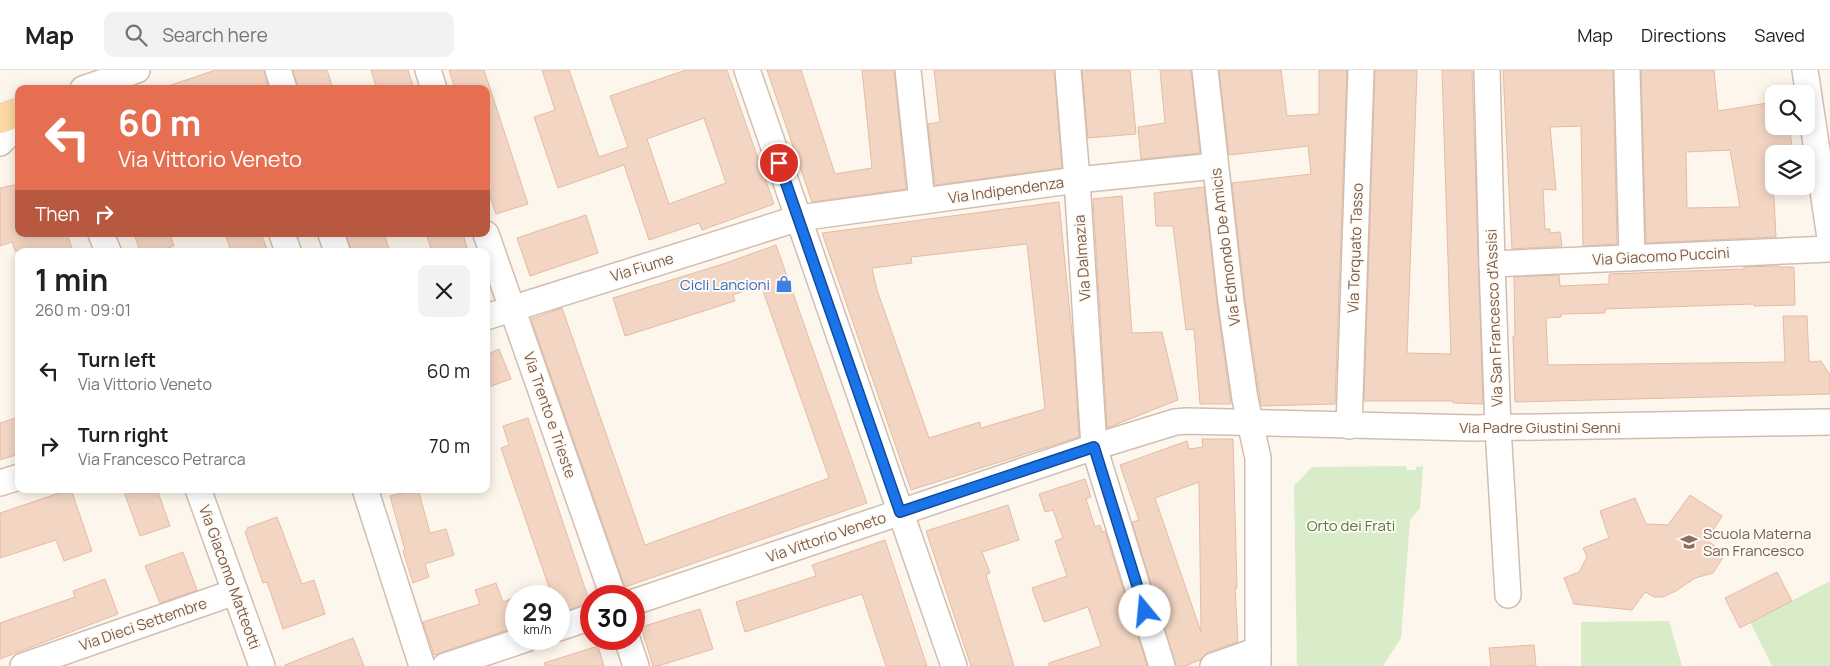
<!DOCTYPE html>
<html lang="en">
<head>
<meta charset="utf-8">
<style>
  body { margin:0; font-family:Manrope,sans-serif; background:#f2f2f2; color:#202124; height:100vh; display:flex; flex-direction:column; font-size:19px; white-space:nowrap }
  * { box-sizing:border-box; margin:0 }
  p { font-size:16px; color:#757577 }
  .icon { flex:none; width:28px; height:28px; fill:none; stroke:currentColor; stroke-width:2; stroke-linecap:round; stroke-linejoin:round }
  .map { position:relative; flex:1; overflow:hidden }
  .drawer { position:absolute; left:15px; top:178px; width:475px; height:245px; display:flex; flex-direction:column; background:#fff; border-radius:10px; box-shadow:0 2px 12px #0003 }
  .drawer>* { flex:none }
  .banner { position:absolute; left:15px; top:15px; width:475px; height:152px; border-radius:10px; box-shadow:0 2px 12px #0003; background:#e76f51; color:#fff; overflow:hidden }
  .controls { position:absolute; left:1765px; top:15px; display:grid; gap:10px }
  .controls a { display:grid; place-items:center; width:50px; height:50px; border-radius:10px; background:#fff; box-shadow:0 2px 12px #0003; font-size:25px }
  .speed { position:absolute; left:505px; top:515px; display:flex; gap:10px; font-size:25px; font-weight:700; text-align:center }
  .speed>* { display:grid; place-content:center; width:65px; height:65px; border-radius:50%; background:#fff; box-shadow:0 2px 12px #0003; line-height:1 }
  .speed small { font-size:12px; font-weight:400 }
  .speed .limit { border:8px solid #d22; background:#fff; color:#111 }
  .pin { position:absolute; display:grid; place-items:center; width:42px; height:42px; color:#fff; margin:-21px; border:2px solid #fff; border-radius:50%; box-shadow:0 1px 5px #0007 }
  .me { position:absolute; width:55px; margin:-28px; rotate:343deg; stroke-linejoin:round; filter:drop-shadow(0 0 4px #0008) }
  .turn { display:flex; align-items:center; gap:18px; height:105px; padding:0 20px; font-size:22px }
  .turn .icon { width:65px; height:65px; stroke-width:2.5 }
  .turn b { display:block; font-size:35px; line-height:42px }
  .then { display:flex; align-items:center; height:48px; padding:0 20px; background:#0003; gap:10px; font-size:19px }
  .round { display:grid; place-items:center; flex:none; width:52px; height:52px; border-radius:10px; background:#f2f2f2 }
  .headline { display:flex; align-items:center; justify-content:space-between; height:85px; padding:0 20px }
  h1 { font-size:30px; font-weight:700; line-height:38px }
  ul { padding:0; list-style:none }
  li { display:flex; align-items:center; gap:15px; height:75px; padding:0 20px }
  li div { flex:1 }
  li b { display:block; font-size:19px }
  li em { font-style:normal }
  header { display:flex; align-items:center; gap:30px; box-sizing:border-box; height:70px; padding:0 25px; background:#fff; border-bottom:1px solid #e0e0e0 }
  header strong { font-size:24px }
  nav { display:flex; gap:28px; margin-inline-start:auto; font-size:18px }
  .search { width:350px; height:45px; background:#f2f2f2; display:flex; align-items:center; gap:12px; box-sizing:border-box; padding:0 18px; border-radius:10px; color:#757577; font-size:19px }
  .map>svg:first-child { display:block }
</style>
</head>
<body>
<header>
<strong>Map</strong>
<div class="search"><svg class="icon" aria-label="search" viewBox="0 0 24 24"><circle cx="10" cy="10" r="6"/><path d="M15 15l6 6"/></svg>Search here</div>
<nav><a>Map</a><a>Directions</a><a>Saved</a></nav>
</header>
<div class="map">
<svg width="1830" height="596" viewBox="0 0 1830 596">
  <rect width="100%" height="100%" fill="#fdf6ec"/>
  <g fill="#d8ecc9">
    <path d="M1406,396L1407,400H1416V397L1423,396L1420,438L1410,450L1401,568L1383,596H1297L1294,416L1312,397Z"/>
    <path d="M1830,511V596H1772L1750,552Z"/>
    <path d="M1669,551L1682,596H1581V552Z"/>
  </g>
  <g fill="#f3d5c3" stroke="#e6bba3" fill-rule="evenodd">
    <path d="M216,0H264L269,19H169L168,16Z"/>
    <path d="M293,0H327L333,19H298Z"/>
    <path d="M371,0H408L414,19H377Z"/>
    <path d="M449,0H484L528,134L496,144L486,115V19H455Z"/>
    <path d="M542,0H569L599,87L628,77L610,26L686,0H727L774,134L702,160L699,153L649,170L624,95L558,118L534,47L555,40ZM704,48L726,113L669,134L647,69Z"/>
    <path d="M767,0H801L835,104L872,98L862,0H894L906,119L812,132Z"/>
    <path d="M934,0H1054L1062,98L935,115L928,54L940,52Z"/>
    <path d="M1082,0H1130L1136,64L1088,68Z"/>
    <path d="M1160,0H1191L1200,83L1141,89L1138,57L1165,53Z"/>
    <path d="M1219,0H1281L1287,46L1319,44V0H1347L1335,334L1261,336L1245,230L1232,113L1311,104L1308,76L1229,85Z"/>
    <path d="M1375,0H1417L1407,283L1451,284L1442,0H1472L1483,334L1453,333V331H1364Z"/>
    <path d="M1503,0H1613L1617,174L1583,176L1581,56L1550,57L1556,120L1543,119L1545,159H1550V163L1560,162L1562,176L1512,179Z"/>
    <path d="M1641,0H1714L1718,41L1774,32V56H1789L1793,81L1766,85L1774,129L1776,167L1646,173ZM1730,80L1740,137L1687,138L1686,82Z"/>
    <path d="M19,114V164H67L73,181H15L12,172L0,176V118Z"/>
    <path d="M1204,117L1217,234L1231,334H1200L1194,259L1186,260L1173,156H1156L1154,123Z"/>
    <path d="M1122,126L1132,263L1162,262L1178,330L1107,358L1093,129Z"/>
    <path d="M1059,132L1074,284L1079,367L911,420L822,163ZM1027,174L1045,339L981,358L980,352L929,368L877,220L872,198L912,193L911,187Z"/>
    <path d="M586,145L598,183L530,206L517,168Z"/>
    <path d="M134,164H170L174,176L158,181H140Z"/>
    <path d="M225,164H261L268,181H231Z"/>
    <path d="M346,164H384L390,181H351Z"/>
    <path d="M426,164H463L468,181H432Z"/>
    <path d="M776,175L867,433L625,517L531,249L562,238L645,475L829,408L761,215L733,225L735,231L625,266L613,228L723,194Z"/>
    <path d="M1778,196V197H1794L1795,235L1754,236V234L1605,239V243L1561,244V247L1546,248L1548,295L1785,292L1783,246H1807L1809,292L1821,291L1830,305V324L1515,332L1513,266H1515L1514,207L1559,205L1560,216L1609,214V204L1744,199V197Z"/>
    <path d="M499,279L511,309L486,318V285Z"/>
    <path d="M19,347V384L0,390V353Z"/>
    <path d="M528,348L590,533L559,543V526H552L501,378L509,375L503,356Z"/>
    <path d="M1202,369H1233L1237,518H1235L1238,572L1208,582L1200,590L1185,596H1176L1132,452L1139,450L1120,395L1187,371L1189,379L1203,377ZM1199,412L1201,562L1155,428Z"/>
    <path d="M1085,409L1091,427L1086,429L1095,457L1100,455L1102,462L1105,461L1147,596H1049V593L1101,576L1088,537L1044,552L1032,518L1067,506L1055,471L1063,468L1053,440L1045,442L1039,424Z"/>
    <path d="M71,419L92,481L64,491L56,470L0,488V443Z"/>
    <path d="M123,419H157L170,456L140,466Z"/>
    <path d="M418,419L430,463L446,459L454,485L425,494L429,507L413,513L403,481L405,480L390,426Z"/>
    <path d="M1690,425L1722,446L1707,470L1725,484L1713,503L1695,508L1676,521L1663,527H1654L1645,522L1632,540L1574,534L1564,508L1579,502L1587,487L1583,478L1609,468L1600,441L1635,428L1646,454L1668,455Z"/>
    <path d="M1008,435L1019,470L982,482L990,503L986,505L1014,596H971L926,461Z"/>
    <path d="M277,447L302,514L314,510L325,544L283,559L267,512L263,513L245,462L248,460L247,458Z"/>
    <path d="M885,470L927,596H886L862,524L745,562L736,532L816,506L812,495Z"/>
    <path d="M183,482L197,520L160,533L145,496Z"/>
    <path d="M1777,502L1792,531L1740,558L1725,528Z"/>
    <path d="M105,509L118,544L0,589V553L75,527L73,521Z"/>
    <path d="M496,513L503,532L516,527V557L434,585L423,552L480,534L475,520Z"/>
    <path d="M700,539L713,579L658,596H653L641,557Z"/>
    <path d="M353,568L364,596H285V595Z"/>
    <path d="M1534,575L1536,596H1491L1489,578Z"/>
    <path d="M598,576L604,596H545L544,593Z"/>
  </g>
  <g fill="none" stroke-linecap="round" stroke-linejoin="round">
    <g stroke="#d1beb0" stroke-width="28">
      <g id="minor">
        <path d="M278,0L284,19"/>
        <path d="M428,0L434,19"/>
        <path d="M747,0L954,596"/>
        <path d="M908,0L922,131"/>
        <path d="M1068,0L1077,110L1094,377L1162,596"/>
        <path d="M1205,0L1231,232L1245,329L1258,388V596"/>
        <path d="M1487,0L1492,194L1498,358L1508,525"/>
        <path d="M1627,0L1632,187"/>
        <path d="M1805,0L1830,168"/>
        <path d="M83,19L137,0"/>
        <path d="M0,73L19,54"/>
        <path d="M101,164L108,181"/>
        <path d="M282,164L288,181"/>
        <path d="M331,164L337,181"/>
        <path d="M486,164L613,526"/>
        <path d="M1492,194L1830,179"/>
        <path d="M486,247L799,148L1077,110L1215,96"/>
        <path d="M1349,356L1361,0"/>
        <path d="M0,413L19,407"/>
        <path d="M198,419L262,596"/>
        <path d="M365,419L422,596"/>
        <path d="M634,532L1094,377L1175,352L1187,351L1473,358L1830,352"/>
        <path d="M559,558L591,547"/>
        <path d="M627,569L636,596"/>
        <path d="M23,596L235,522"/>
        <path d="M445,596L526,569"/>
        <path d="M1213,596L1258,580"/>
      </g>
    </g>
    <g stroke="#dad1cd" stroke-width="30">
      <path id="major" d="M0,49L19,42"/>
    </g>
    <use href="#minor" stroke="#fff" stroke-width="25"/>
    <use href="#major" stroke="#fbd9a5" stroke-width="28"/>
  </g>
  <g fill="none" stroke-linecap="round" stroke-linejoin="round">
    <g stroke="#114b97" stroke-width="12">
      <path id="route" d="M779,93L900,442L1094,377L1145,541"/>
    </g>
    <use href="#route" stroke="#1a73e8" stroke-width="9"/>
  </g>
  <defs>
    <g id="shop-bare" transform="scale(1.35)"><path d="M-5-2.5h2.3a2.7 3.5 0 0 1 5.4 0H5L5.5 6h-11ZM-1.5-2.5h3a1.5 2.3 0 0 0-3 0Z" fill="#3f7fe0" stroke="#fffaf3" stroke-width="2.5" paint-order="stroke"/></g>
    <g id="school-bare" transform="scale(1.35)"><path d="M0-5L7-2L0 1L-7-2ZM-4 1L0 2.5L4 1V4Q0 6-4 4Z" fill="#8d6e63" stroke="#fffaf3" stroke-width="2.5" paint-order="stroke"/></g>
  </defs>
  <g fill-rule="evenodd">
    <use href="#shop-bare" x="784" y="214"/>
    <use href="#school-bare" x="1689" y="472"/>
  </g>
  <g text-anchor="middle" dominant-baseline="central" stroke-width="4" stroke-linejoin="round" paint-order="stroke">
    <g font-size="15" fill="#7a5c4d" stroke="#fffaf3">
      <text transform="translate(1006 120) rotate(-8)">Via Indipendenza</text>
      <text transform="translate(1225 177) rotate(-97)">Via Edmondo De Amicis</text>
      <text transform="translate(1355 178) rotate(-88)">Via Torquato Tasso</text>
      <text transform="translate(1661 186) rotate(-3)">Via Giacomo Puccini</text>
      <text transform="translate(1082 188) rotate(-94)">Via Dalmazia</text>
      <text transform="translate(642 197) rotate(-17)">Via Fiume</text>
      <text transform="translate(1494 248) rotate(-92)">Via San Francesco d'Assisi</text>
      <text transform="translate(550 345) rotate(71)">Via Trento e Trieste</text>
      <text x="1540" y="357">Via Padre Giustini Senni</text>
      <text transform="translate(826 467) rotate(-19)">Via Vittorio Veneto</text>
      <text transform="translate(230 507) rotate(70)">Via Giacomo Matteotti</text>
      <text transform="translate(143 554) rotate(-19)">Via Dieci Settembre</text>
    </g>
    <g font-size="15" fill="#366cbe" stroke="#fffaf3" text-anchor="end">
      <text x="770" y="214">Cicli Lancioni</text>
    </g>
    <g font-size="15" fill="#537a41" stroke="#fffaf3">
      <text x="1351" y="455">Orto dei Frati</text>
    </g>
    <g font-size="15" fill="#785e54" stroke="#fffaf3" text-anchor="start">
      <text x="1703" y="463">Scuola Materna<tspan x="1703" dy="17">San Francesco</tspan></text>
    </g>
  </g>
</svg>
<div class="controls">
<a><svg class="icon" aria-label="search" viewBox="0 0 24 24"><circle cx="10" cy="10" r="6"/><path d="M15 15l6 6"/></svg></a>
<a><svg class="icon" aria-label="layers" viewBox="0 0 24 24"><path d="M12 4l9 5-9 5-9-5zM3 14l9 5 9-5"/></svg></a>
</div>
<div class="speed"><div>29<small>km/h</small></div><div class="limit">30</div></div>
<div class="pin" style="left:779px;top:93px;background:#d93025"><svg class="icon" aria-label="arrive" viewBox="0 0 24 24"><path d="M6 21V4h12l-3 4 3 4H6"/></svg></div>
<svg class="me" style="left:1145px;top:541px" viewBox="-20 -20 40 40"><circle r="19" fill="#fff"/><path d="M0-13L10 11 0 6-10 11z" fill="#1a73e8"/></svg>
<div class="banner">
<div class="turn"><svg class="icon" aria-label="left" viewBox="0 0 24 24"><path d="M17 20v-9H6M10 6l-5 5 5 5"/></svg><div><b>60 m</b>Via Vittorio Veneto</div></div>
<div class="then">Then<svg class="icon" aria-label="right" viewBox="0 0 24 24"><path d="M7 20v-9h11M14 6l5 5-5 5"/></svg></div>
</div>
<section class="drawer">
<div class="headline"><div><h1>1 min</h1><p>260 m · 09:01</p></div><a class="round"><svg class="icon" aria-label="close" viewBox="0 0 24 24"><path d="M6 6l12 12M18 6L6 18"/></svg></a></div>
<ul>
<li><svg class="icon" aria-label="left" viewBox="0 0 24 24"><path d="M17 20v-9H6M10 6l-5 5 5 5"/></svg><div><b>Turn left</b><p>Via Vittorio Veneto</p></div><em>60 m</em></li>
<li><svg class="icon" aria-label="right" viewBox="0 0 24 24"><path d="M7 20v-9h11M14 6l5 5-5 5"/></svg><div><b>Turn right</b><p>Via Francesco Petrarca</p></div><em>70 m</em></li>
</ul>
</section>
</div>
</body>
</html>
